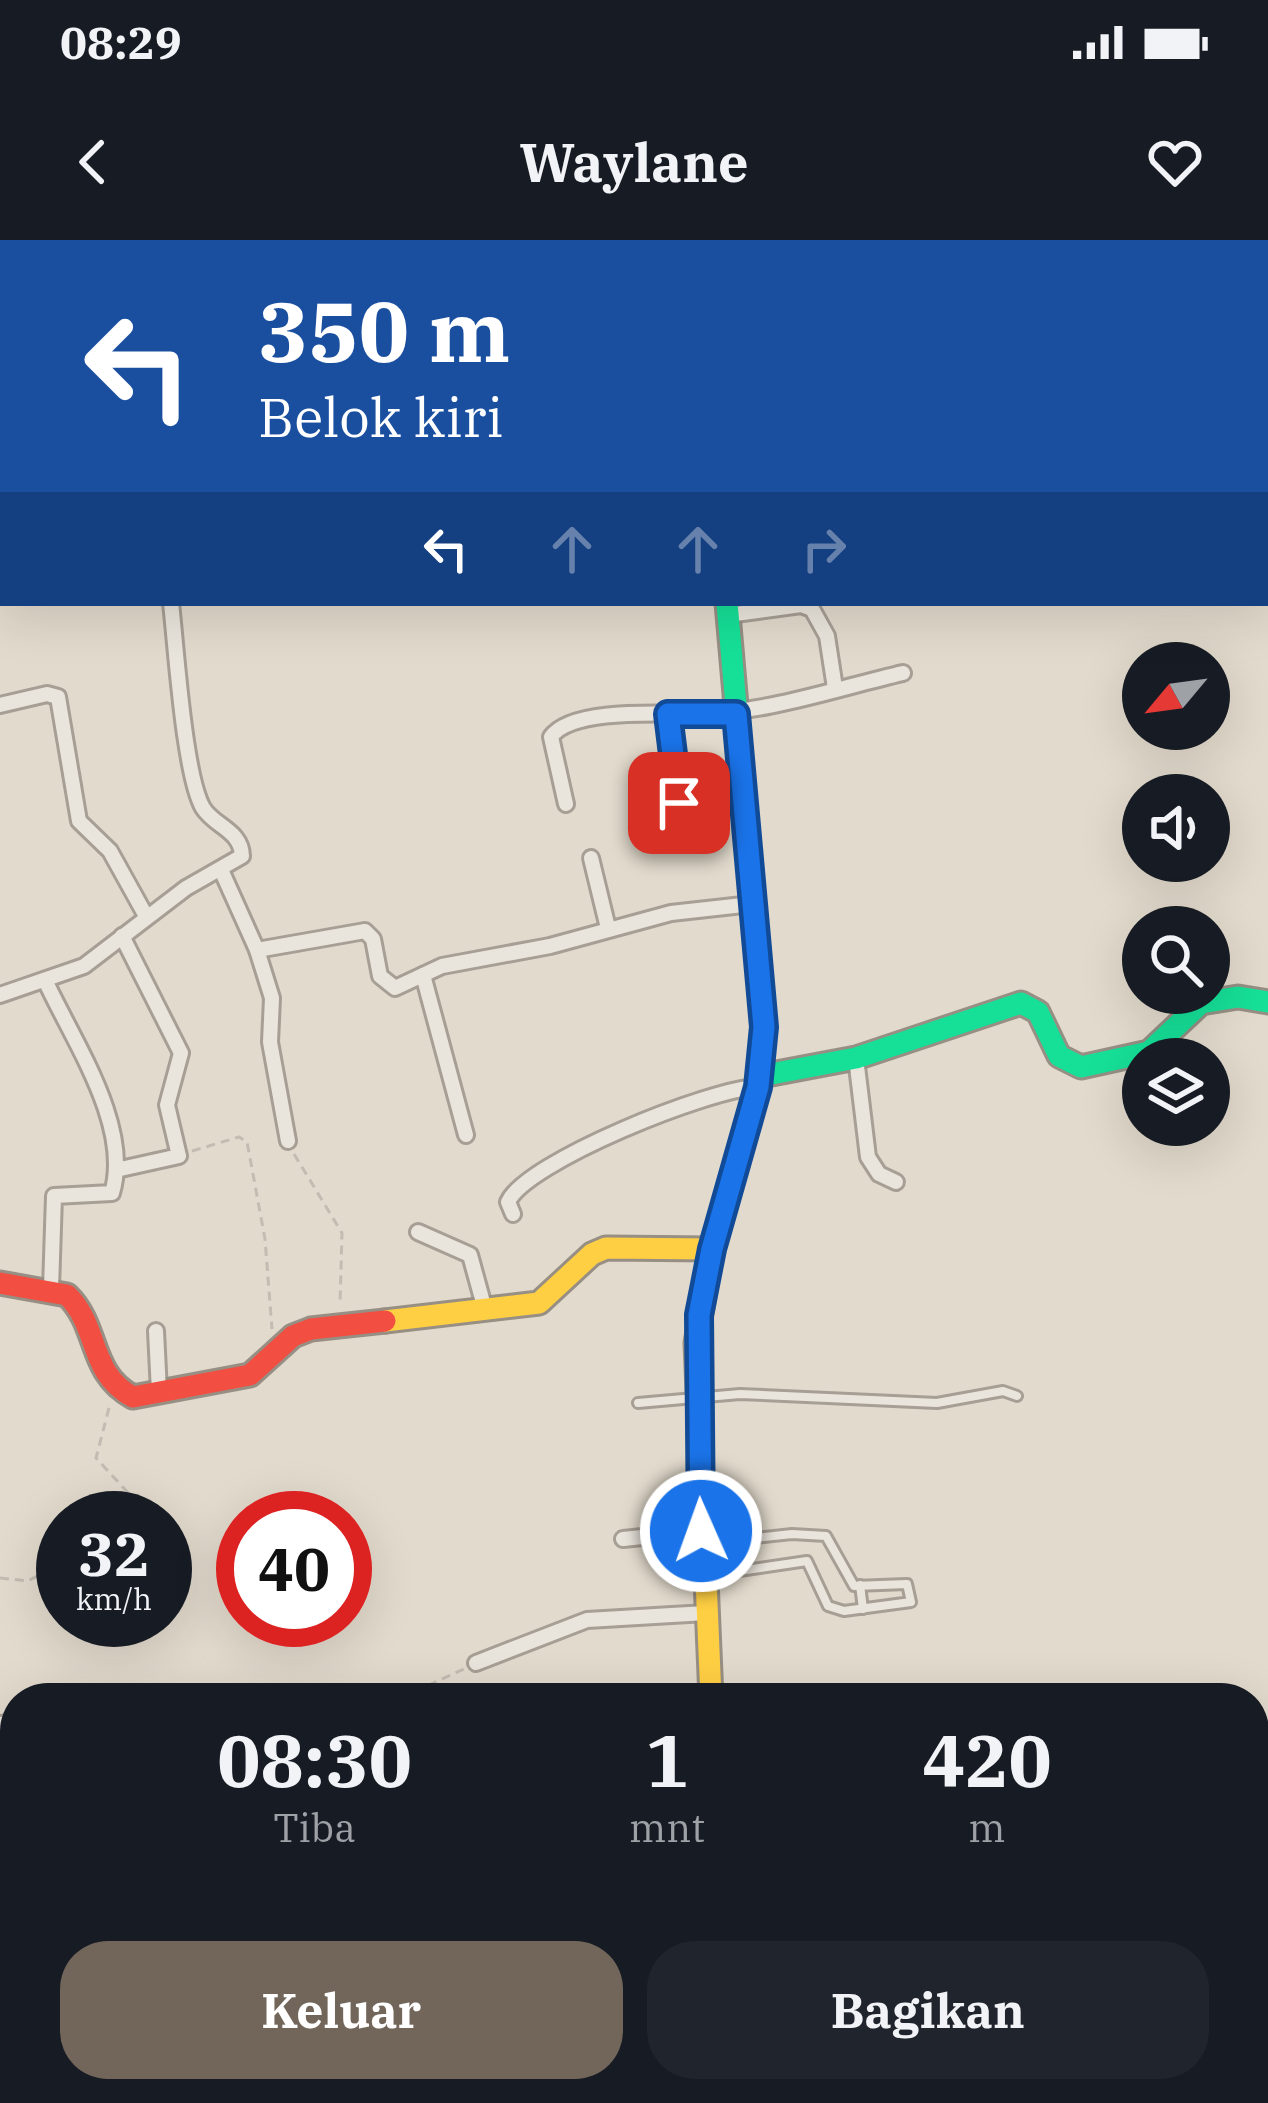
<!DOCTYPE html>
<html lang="id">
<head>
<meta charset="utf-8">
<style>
  body { margin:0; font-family:"IBM Plex Serif",serif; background:#20242c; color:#f1f3f6; height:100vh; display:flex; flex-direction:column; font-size:45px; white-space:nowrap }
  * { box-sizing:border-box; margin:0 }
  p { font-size:39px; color:#9ea1a6 }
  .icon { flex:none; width:66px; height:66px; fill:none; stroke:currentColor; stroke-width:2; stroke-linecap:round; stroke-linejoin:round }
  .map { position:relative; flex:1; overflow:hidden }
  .side { position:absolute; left:0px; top:1443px; width:1269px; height:420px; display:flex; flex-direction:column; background:#171b24; border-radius:48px 48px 0 0; box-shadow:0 12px 48px #0002 }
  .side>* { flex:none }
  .top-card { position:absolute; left:0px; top:0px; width:1269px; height:366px; box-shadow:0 12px 48px #0002; background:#1a4fa0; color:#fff; overflow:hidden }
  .needle { width:78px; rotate:241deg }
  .buttons { position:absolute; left:1122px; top:402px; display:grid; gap:24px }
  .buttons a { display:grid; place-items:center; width:108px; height:108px; border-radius:50%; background:#171b24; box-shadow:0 12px 48px #0002; font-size:60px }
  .speed { position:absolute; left:36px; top:1251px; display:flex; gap:24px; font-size:60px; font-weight:700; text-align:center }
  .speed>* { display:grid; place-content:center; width:156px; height:156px; border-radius:50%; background:#171b24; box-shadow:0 12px 48px #0002; line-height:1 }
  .speed small { font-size:30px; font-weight:400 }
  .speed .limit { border:18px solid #d22; background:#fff; color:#111 }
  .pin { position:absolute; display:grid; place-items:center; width:102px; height:102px; color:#fff; margin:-51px; border-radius:24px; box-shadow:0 6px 18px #0006 }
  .me { position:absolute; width:132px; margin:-66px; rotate:358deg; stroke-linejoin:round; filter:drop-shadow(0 0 9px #0008) }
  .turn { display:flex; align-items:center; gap:42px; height:252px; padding:0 60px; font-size:54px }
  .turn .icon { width:156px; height:156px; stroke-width:2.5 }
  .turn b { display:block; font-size:84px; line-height:102px }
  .lanes { display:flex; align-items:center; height:114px; padding:0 60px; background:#0003; justify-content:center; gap:60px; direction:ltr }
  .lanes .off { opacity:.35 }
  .eta { display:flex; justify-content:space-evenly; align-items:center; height:204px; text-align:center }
  .eta b { font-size:72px; font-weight:800; line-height:84px }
  .cta { display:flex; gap:24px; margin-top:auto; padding:24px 60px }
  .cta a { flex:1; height:138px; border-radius:48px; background:#72665a; color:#fff; font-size:48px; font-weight:800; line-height:138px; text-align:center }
  .cta a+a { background:#20242c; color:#f1f3f6 }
  .status { display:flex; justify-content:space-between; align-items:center; height:84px; padding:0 60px; background:#171b24; direction:ltr }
  .status svg { height:33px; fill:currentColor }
  header { display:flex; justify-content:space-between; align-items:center; height:156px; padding:0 60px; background:#171b24; font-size:54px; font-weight:800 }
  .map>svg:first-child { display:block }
</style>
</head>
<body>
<div class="status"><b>08:29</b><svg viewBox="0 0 49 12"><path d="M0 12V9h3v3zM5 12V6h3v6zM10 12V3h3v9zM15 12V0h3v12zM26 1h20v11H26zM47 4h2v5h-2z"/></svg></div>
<header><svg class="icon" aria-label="back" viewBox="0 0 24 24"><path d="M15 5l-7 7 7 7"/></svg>Waylane<svg class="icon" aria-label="heart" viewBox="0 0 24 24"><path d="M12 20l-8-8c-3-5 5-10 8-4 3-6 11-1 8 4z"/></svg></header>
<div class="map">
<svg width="1268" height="1863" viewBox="0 0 1268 1863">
  <rect width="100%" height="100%" fill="#e2dacc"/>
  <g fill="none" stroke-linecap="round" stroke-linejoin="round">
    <g stroke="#a79f95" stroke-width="14">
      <g id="lane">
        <path d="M638,1163L740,1154L937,1163L1003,1151L1017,1156"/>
        <path d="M707,1303L792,1294L826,1296L854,1346L907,1344L911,1362L844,1371L828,1366L807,1321L712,1335"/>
        <path d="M860,1345L863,1369"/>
      </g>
    </g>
    <g stroke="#a79f95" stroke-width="20">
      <g id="street">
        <path d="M69,0L70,3"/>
        <path d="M1266,106L1268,105"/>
        <path d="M728,375L801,365L812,369L827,396L835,448"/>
        <path d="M0,465L47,454L58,457L79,581L110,611L146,676"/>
        <path d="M667,474L679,563"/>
        <path d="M566,564L551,497C571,468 659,474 693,474C764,474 834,449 903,433"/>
        <path d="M591,618L608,688"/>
        <path d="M222,632L257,710L272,758L270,802L288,901"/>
        <path d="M257,710L365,691L373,699L380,736L395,748L442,726L550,706L671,673L752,664"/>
        <path d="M423,735L466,895"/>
        <path d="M45,740C73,801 132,886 112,953L54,956L51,1049"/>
        <path d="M0,755L84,726L186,648L242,616C241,590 215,587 203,568C184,535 176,406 171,363"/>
        <path d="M856,818L868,917L879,934L896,942"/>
        <path d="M116,930L179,916L167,865L181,813L122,696"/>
        <path d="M513,974L508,962C526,922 711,848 758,847"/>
        <path d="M418,992L470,1015L484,1066"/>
        <path d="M156,1091L159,1152"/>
        <path d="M623,1299L701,1291"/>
        <path d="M476,1423L587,1380L706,1373"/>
        <path d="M0,1484L15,1482"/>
        <path d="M1254,1759L1268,1787"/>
        <path d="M1254,1837L1268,1827"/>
        <path d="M1094,1848L1096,1863"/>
        <path d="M1239,1852L1241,1848"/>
        <path d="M52,1863L98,1848"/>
      </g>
    </g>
    <g stroke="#978f84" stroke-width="27">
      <g id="fast">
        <path d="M701,0V3"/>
        <path d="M727,363L750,625"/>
        <path d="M761,836L856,818L1021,763L1038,772L1059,816L1081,827L1149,812L1201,763L1238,757L1268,762"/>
      </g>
    </g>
    <g stroke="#978f84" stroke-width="27">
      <g id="slow">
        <path d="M385,1081L539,1063L592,1014L606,1008L712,1009"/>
        <path d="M711,1458L696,1103L712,1009L758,847L764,787L750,625"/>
      </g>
    </g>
    <g stroke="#978f84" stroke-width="27">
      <g id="jam">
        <path d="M0,1043L67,1055C100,1087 88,1133 133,1157L250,1135L293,1096L311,1089L385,1081"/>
        <path d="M741,1848L742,1863"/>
      </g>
    </g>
    <g stroke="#c3bcb3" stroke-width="3" stroke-dasharray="9 6" stroke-linecap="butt">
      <path d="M192,911L239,897L247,902L265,999L272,1089"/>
      <path d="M294,914L342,993L340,1064"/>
      <path d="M109,1168L96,1218L143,1269V1278"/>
      <path d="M0,1338L28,1341L63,1322"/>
      <path d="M401,1458L464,1429"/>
    </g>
    <use href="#lane" stroke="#eae5dc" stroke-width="8"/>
    <use href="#street" stroke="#eae5dc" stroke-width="14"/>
    <use href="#fast" stroke="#16e098" stroke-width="21"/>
    <use href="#slow" stroke="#ffcf43" stroke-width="21"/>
    <use href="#jam" stroke="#f24e42" stroke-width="21"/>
  </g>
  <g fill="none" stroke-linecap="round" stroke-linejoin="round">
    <g stroke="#114b97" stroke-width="30">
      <path id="route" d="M679,563L668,474H736L764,787L758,847L712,1009L699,1075L701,1291"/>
    </g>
    <use href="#route" stroke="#1a73e8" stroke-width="21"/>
  </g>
</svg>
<div class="buttons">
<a><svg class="needle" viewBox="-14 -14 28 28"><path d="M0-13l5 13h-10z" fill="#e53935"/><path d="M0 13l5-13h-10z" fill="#9ea1a6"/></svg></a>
<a><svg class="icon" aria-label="sound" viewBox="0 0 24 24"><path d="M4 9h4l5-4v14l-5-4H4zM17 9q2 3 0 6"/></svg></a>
<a><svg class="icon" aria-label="search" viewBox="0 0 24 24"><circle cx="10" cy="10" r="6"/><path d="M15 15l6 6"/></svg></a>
<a><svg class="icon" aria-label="layers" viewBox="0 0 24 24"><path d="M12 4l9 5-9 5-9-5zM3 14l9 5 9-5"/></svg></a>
</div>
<div class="speed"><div>32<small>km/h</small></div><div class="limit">40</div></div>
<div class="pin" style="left:679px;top:563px;background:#d93025"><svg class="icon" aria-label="arrive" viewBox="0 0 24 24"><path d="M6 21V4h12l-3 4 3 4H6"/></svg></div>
<svg class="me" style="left:701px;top:1291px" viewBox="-20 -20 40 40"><circle r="17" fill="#1a73e8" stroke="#fff" stroke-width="3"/><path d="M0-11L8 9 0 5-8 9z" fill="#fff"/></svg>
<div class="top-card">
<div class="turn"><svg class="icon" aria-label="left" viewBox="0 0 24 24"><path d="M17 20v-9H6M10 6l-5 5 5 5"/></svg><div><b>350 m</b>Belok kiri</div></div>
<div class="lanes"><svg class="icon" aria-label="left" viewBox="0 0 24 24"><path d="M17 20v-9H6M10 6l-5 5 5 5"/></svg><svg class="icon off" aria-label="ahead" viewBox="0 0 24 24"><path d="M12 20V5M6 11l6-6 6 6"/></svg><svg class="icon off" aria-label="ahead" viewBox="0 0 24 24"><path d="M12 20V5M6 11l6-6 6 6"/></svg><svg class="icon off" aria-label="right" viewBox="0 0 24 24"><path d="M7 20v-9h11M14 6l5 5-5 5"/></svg></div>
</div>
<section class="side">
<div class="eta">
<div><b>08:30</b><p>Tiba</p></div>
<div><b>1</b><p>mnt</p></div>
<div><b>420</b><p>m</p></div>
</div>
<div class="cta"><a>Keluar</a><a>Bagikan</a></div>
</section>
</div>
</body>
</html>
